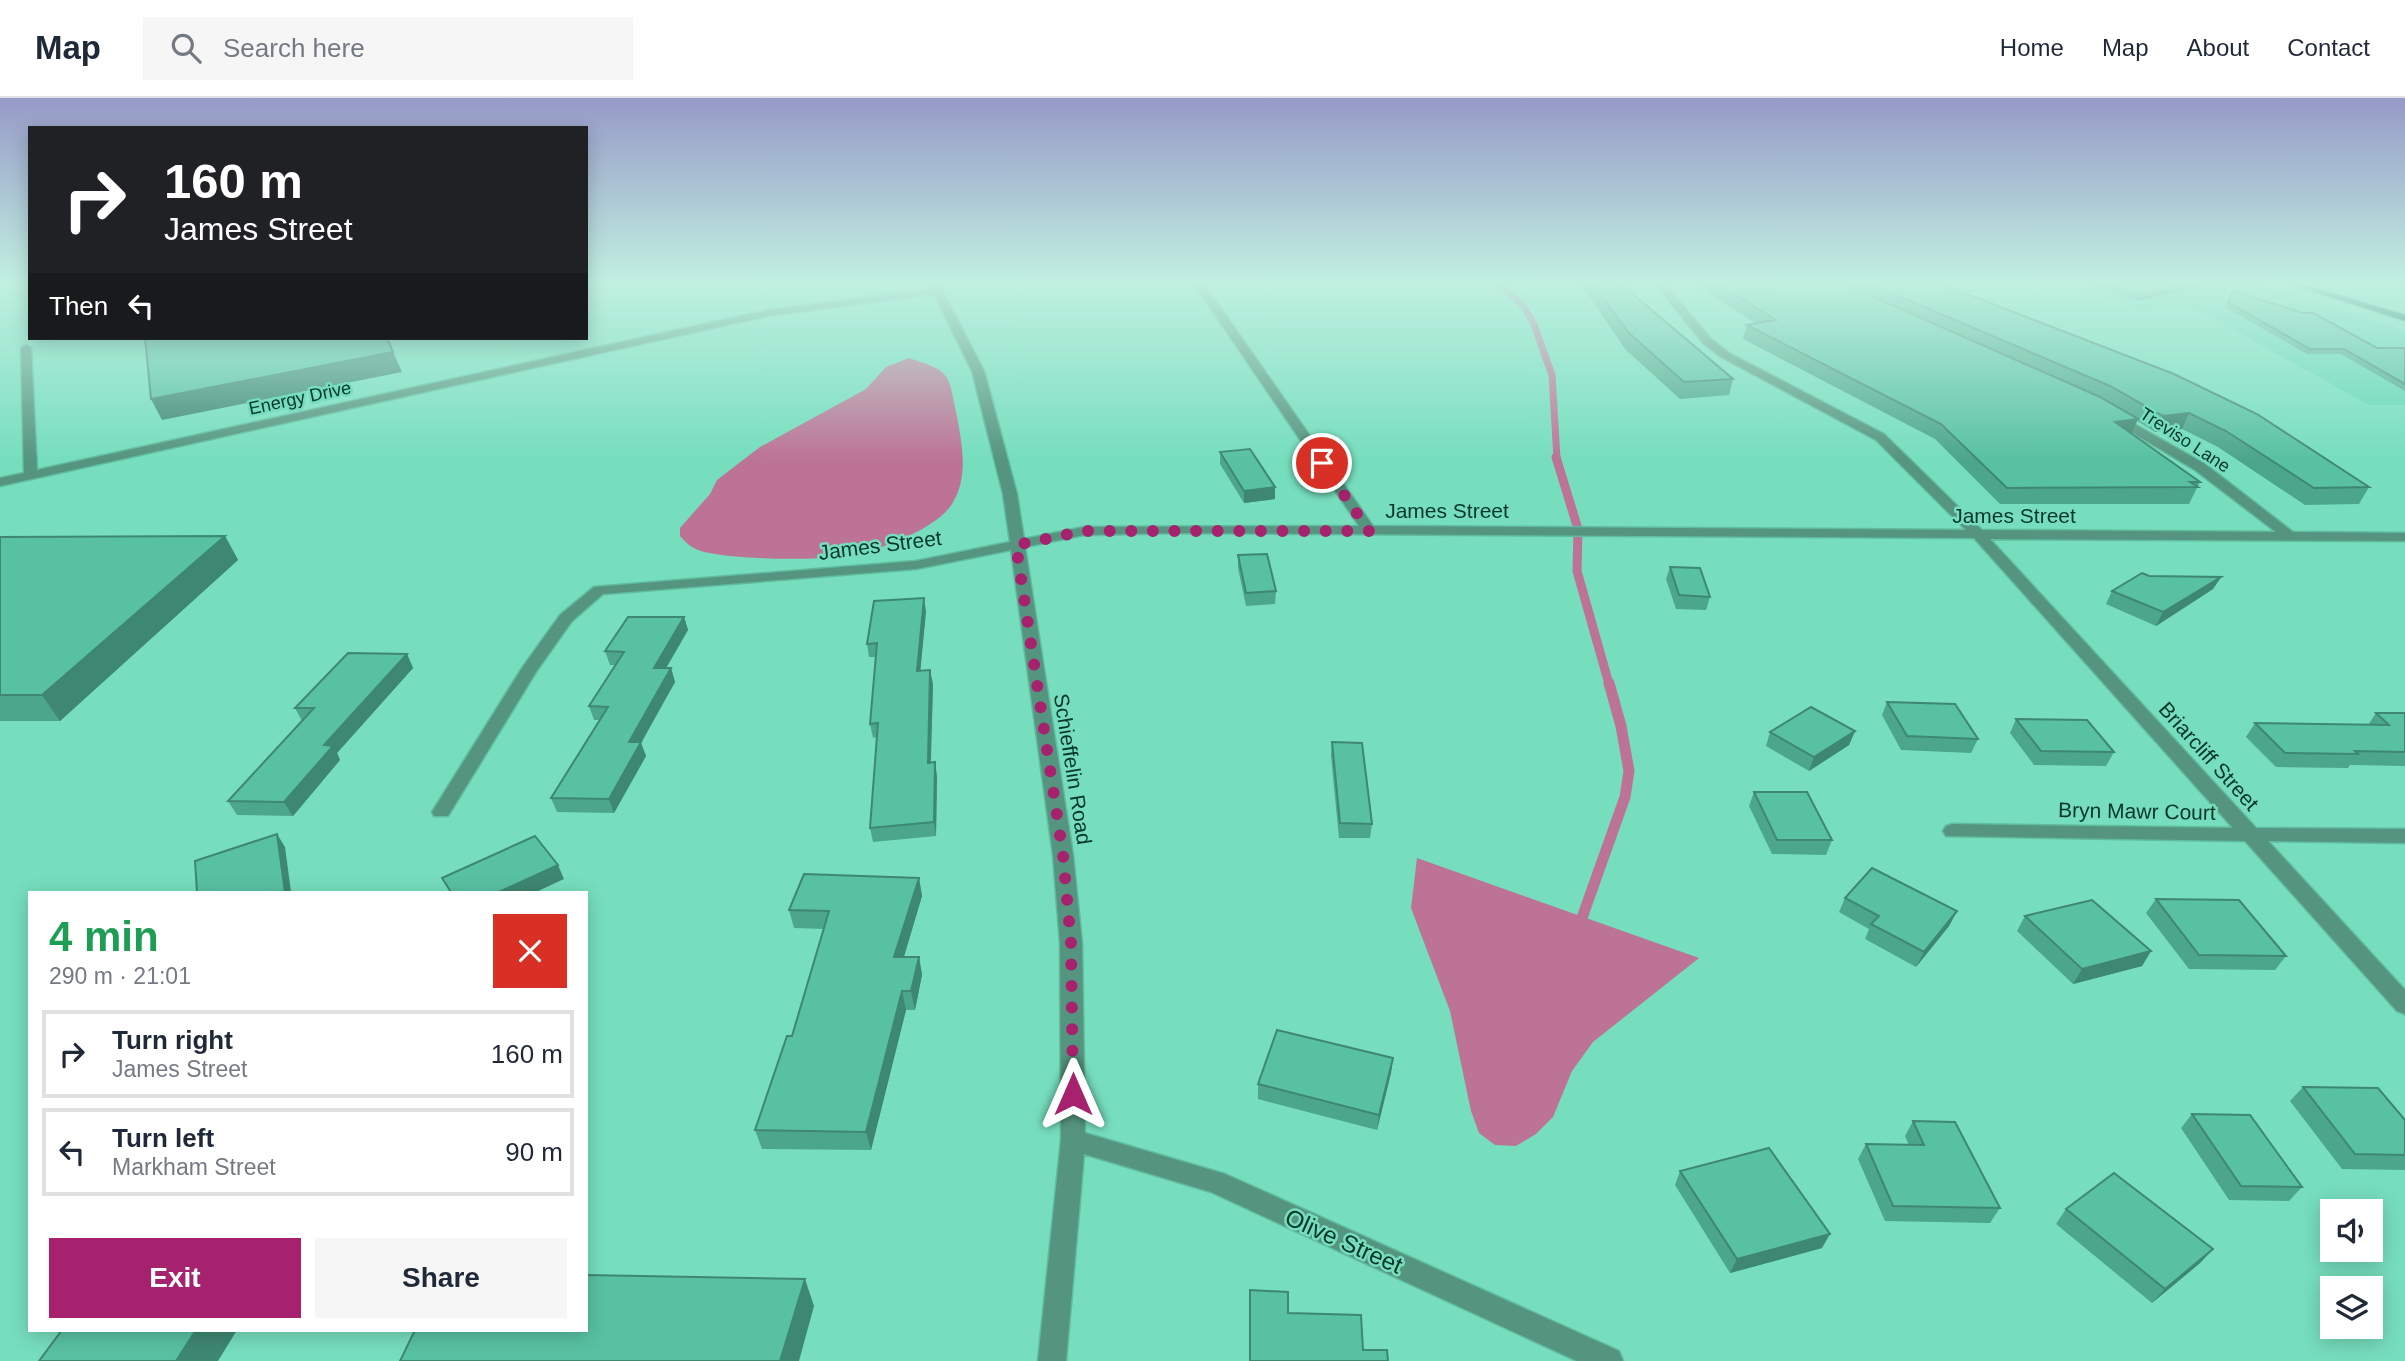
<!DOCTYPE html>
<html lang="en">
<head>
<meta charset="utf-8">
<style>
  body { margin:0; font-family:Arial,sans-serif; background:#f6f6f7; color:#1f2937; height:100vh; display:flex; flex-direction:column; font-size:26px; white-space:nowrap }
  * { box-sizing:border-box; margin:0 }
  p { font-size:23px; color:#747a83 }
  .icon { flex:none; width:38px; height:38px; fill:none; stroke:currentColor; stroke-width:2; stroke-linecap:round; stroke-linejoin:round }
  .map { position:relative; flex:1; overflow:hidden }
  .panel { position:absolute; left:28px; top:793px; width:560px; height:441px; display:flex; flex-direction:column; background:#fff; border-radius:0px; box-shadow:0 4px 18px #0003 }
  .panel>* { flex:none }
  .banner { position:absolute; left:28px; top:28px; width:560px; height:214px; border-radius:0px; box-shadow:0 4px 18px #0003; background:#202124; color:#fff; overflow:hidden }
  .controls { position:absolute; left:2320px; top:1101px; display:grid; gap:14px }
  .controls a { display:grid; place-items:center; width:63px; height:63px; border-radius:0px; background:#fff; box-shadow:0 4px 18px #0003; font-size:35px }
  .pin { position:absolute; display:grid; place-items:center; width:60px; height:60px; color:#fff; margin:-30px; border:4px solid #fff; border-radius:50%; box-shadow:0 2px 7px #0007 }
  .me { position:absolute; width:77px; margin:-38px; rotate:0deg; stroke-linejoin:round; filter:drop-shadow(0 0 5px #0008) }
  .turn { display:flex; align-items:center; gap:24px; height:147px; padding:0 21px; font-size:32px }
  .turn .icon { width:91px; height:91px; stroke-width:2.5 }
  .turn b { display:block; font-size:49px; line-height:60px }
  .then { display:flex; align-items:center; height:66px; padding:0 21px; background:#0003; gap:14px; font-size:26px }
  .round { display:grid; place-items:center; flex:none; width:74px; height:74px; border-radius:0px; background:#f6f6f7 }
  .headline { display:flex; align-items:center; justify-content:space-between; height:119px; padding:0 21px }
  h1 { font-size:42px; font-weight:800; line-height:52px; color:#1e9e55 }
  .action { display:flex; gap:14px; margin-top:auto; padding:14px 21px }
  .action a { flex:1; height:80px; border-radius:0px; background:#a6226e; color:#fff; font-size:28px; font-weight:800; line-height:80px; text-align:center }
  .action a+a { background:#f6f6f7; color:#1f2937 }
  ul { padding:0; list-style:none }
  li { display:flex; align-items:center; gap:21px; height:88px; margin:0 14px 10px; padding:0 7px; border:4px solid #e0e1e3; border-radius:0px }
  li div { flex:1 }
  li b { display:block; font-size:26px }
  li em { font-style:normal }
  header { display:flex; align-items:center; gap:42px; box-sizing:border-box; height:98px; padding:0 35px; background:#fff; border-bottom:2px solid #e0e1e3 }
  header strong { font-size:33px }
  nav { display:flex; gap:38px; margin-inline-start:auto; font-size:24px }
  .search { width:490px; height:63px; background:#f6f6f7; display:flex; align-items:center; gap:18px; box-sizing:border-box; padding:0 24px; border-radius:0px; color:#747a83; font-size:26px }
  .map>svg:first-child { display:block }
</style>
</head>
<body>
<header>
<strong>Map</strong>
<div class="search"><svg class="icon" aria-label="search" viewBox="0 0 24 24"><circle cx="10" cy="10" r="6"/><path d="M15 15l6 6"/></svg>Search here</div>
<nav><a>Home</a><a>Map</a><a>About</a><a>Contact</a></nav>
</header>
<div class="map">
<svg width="2405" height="1263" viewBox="0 0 2405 1263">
  <rect width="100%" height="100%" fill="#76debd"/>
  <path fill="#61d6b2" d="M2075,186H2261L2405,233V307H2369L2191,208L2136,211Z"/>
  <g fill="#bc7395">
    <path d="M909,260C952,274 948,275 957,318C962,347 969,379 952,406C937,430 882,451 855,457C824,463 730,462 701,453C693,451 686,445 680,438V430L710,396L717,382L760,349L866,291L886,269Z"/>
    <path d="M1417,760L1699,860L1593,944L1572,973L1553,1019L1536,1036L1516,1048L1495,1047L1479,1035L1471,1013L1450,913L1411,810Z"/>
  </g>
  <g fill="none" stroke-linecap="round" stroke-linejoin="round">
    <path stroke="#bc7395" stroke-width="7" d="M1500,186L1524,209L1533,224L1552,277L1557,360"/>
    <path stroke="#bc7395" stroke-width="9" d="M1556,359L1578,431L1577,473L1609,586"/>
    <path stroke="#bc7395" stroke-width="11" d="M1578,831L1625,699L1629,673L1621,628L1609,585"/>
    <g stroke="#60bca0" stroke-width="3">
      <path id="minor" d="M929,186H939L984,273L1017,396L1024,441L1084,429L1359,428L1194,186H1204L1373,428L1966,432L1876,342L1721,259L1703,245L1655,186H1665L1711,241L1729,255L1884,336L1982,432L2276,434L2195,372L2111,322V316L2115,315L2205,366L2293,434L2405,435V443L1990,441L2256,730L2405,731V745L2268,743L2405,892V916L2397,913L2245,743L1946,738L1943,733L1946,728L1953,726L2233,730L1974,440L1175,435L1084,437L1025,449L1073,757L1082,845L1085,1035L1225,1076L1619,1253L1623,1263H1577L1211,1094L1084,1056L1066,1263H1038L1061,1042L1060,845L1053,757L1011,452L916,471L603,496L572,523L536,574L448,718H434L432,714L522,570L560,517L594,489L916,463L1010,444L1003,396L972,273L934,196L768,218L0,388V380L24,375L21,250L26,247L31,250L37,372L768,212L931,191Z"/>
    </g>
    <g stroke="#60bca0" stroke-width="3">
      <path id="major" d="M2289,186H2303L2405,217V223Z"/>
    </g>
    <use href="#minor" fill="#55947f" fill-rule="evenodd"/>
    <use href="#major" fill="#055e49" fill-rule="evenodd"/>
  </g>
  <g fill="#4ca68a">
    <path d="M1581,186H1621L1733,281L1729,297L1680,301L1625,251Z"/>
    <path d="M1696,186H1941L2369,389L2359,406L2305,407L2218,349L2182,331L2155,334L2137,323L2132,335L2200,384L2189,406H2000L1935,341L1743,241L1747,227L1755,225L1696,187Z"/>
    <path d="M2087,186H2199L2197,190L2137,203Z"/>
    <path d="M2233,193L2377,250H2405V293L2341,256H2307L2225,209Z"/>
    <path d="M1220,354L1275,401L1244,405L1220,366Z"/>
    <path d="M225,438L238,462L60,623H0V439Z"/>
    <path d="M1238,457L1276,493L1275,506L1246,508L1238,470Z"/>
    <path d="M1670,469L1710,499L1706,512L1676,511L1666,481Z"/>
    <path d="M2221,479L2213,491L2156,528L2106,506L2112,493Z"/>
    <path d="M926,513L920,573L933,586L931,665L937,678L936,738L873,744L870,730L877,639L873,640L870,626L876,559H869L867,546Z"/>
    <path d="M684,519L688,532L666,570H671L675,584L641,645L646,658L614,715L557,714L551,700L599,622H594L589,608L615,567H610L605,553Z"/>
    <path d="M407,556L413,570L337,655L340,662L293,718L237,717L228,703L302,623L295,610Z"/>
    <path d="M1887,604L1978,641L1971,655L1901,652L1882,617Z"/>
    <path d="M2376,615H2405V668L2350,667L2348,670L2276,669L2246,639L2255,625L2368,627Z"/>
    <path d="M2016,621L2114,654L2106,668L2034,667L2010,635Z"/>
    <path d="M1855,633L1849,647L1809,673L1766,648L1770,634Z"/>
    <path d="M1332,644L1372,726L1370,740H1339L1331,658Z"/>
    <path d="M1754,694L1832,742L1826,757L1772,756L1749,708Z"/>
    <path d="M919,780L922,798L904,859H919L922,877L915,912H906L871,1052L762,1051L755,1032L792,938L824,831L794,830L789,812Z"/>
    <path d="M1845,800L1957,813L1949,828L1916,869L1865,841L1869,831L1839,814Z"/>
    <path d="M2156,801L2286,858L2275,872L2189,871L2146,815Z"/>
    <path d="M2025,818L2151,853L2142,868L2073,886L2017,833Z"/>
    <path d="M1393,960L1391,975L1377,1032L1258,1001V986Z"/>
    <path d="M2303,989L2405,1022V1072L2342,1071L2290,1003Z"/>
    <path d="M2192,1016L2302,1089L2289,1103L2229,1102L2181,1030Z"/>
    <path d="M1913,1023L2000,1110L1990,1125L1885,1123L1858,1061L1866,1046L1909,1047L1905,1038Z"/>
    <path d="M1680,1073L1822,1150L1730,1175L1675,1087Z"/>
    <path d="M2066,1111L2213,1151L2200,1165L2152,1205L2056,1126Z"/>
    <path d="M1250,1192L1288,1215L1388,1263H1249Z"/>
  </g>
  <g fill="#3e8771">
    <path d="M2194,186H2199L2197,190L2137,203L2139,198Z"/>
    <path d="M393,254L402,274L162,322L151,301Z"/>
    <path d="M2189,315L2182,331L2155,334L2163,318Z"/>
    <path d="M2138,321L2131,337L2115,324Z"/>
    <path d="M1275,389V401L1244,405V393Z"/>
    <path d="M225,438L238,462L60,623L42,597Z"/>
    <path d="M2221,479L2213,491L2156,528L2163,514Z"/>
    <path d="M924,500L926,513L919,587L917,573Z"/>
    <path d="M684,519L688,532L658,584L654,570Z"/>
    <path d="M407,556L413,570L337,655L340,662L293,718L284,704L324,647Z"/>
    <path d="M671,570L675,584L641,645L646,658L614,715L609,701L629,644Z"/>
    <path d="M930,572L933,586L930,679L928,665Z"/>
    <path d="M1855,633L1849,647L1809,673L1814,659Z"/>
    <path d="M935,664L937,678L936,738L934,724Z"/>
    <path d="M277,736L285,749L291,794H285Z"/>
    <path d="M558,767L564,781L536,794H499Z"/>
    <path d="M919,780L922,798L898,878L894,859Z"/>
    <path d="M1957,813L1949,828L1916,869L1924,854Z"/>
    <path d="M2151,853L2142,868L2073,886L2082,871Z"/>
    <path d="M919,859L922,877L915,912L911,893Z"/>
    <path d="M902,893L906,912L871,1052L866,1034Z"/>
    <path d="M1393,960L1391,975L1377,1032L1379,1017Z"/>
    <path d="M1830,1136L1822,1150L1730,1175L1737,1161Z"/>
    <path d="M2213,1151L2200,1165L2152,1205L2165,1191Z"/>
    <path d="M805,1181L814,1208L799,1263H780Z"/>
    <path d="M196,1232H237L218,1263H176Z"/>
  </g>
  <g fill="#58c1a1" stroke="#3e8771" stroke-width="2">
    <path d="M1593,186H1621L1733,281L1684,284L1629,235Z"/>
    <path d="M1718,186H1844L2100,299L2138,321L2115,324L2200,384H2190L2198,389L2007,390L1941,326L1747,227L1776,222Z"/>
    <path d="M1870,186H1941L2174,276L2257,316L2369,389L2314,390L2226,333L2189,315L2163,318L2110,288Z"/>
    <path d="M2102,186H2194L2139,198Z"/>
    <path d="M2233,193L2303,215H2313L2377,250H2405V286L2344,251H2310L2228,204Z"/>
    <path d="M145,240H387L393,254L151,301Z"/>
    <path d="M1250,351L1275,389L1244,393L1220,354Z"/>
    <path d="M225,438L42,597H0V439Z"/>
    <path d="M1267,456L1276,493L1246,495L1238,457Z"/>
    <path d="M1670,469L1700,470L1710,499L1679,497Z"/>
    <path d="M2142,475L2149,478L2221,479L2163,514L2112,493Z"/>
    <path d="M924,500L917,573L930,572L928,665L935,664L934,724L870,730L878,625L870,626L877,545L867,546L874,503Z"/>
    <path d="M628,519H684L654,570H671L629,644H641L609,701L551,700L608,609L589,608L624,554L605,553Z"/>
    <path d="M348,555L407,556L324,647L333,648L284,704L228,703L314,610H295Z"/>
    <path d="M1887,604L1955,606L1978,641L1907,638Z"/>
    <path d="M1811,609L1855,633L1814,659L1770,634Z"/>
    <path d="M2376,615H2405V654L2355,653L2358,656L2285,655L2255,625L2389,627Z"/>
    <path d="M2016,621L2087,622L2114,654L2041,653Z"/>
    <path d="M1332,644L1362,645L1372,726L1340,725Z"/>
    <path d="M1754,694H1807L1832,742H1777Z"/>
    <path d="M277,736L285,794H197L195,763Z"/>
    <path d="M535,738L558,767L499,794H451L442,780Z"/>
    <path d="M1872,770L1957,813L1924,854L1871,826L1879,818L1845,800Z"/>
    <path d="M804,776L919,780L894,859H919L911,893H902L866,1034L755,1032L787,938H792L829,813L789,812Z"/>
    <path d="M2156,801L2239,802L2286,858L2199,857Z"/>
    <path d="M2092,802L2151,853L2082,871L2025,818Z"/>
    <path d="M1277,932L1393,960L1379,1017L1258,986Z"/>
    <path d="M2303,989L2378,990L2405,1022V1057L2355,1056Z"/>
    <path d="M2192,1016L2250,1017L2302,1089L2241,1088Z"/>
    <path d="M1913,1023L1955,1024L2000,1110L1893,1108L1866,1046L1924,1047Z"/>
    <path d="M1769,1050L1830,1136L1737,1161L1680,1073Z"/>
    <path d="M2114,1075L2213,1151L2165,1191L2066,1111Z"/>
    <path d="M586,1177L805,1181L780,1263H400L415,1232H586Z"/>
    <path d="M1250,1192L1288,1194V1215L1361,1217L1363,1252H1387L1388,1263H1250Z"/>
    <path d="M62,1232H196L176,1263H39Z"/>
  </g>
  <linearGradient id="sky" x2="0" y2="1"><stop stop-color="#969ac7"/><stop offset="0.51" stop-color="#c1f0e1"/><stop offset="1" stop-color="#c1f0e1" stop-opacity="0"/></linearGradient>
  <rect width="2405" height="362" fill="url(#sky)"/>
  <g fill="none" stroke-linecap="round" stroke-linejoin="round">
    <path stroke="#a6226e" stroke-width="12" stroke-dasharray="0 21.6" d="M1073,996L1071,845L1063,757L1016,447L1084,433H1369L1322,365"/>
  </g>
  <g text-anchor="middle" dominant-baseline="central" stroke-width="5" stroke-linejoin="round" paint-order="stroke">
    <g font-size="18" fill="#06362a" stroke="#76debd">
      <text transform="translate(300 300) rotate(-12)">Energy Drive</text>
      <text transform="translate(2185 342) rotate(33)">Treviso Lane</text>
    </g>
    <g font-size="21" fill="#06362a" stroke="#76debd">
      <text x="1447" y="412">James Street</text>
      <text x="2014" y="417">James Street</text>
      <text transform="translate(880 447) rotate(-7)">James Street</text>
      <text transform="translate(2209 658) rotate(48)">Briarcliff Street</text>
      <text transform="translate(1073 671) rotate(81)">Schieffelin Road</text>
      <text transform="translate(2137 713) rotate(1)">Bryn Mawr Court</text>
    </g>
    <g font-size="24" fill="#06362a" stroke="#76debd">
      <text transform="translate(1344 1143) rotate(24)">Olive Street</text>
    </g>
  </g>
</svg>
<div class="controls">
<a><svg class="icon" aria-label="sound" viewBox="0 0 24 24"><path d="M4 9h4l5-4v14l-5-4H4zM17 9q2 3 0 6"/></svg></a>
<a><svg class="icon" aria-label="layers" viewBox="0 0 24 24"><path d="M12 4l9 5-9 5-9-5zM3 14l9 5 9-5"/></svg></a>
</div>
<div class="pin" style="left:1322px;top:365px;background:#d93025"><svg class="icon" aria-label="arrive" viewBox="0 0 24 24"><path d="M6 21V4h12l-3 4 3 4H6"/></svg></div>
<svg class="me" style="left:1073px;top:996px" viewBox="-20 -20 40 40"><path d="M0-17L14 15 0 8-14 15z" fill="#a6226e" stroke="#fff" stroke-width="4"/></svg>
<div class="banner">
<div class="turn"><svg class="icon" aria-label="right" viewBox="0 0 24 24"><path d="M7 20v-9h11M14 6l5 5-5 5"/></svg><div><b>160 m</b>James Street</div></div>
<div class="then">Then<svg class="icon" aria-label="left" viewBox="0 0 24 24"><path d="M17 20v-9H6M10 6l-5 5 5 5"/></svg></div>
</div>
<section class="panel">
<div class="headline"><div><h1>4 min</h1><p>290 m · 21:01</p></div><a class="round" style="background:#d93025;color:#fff"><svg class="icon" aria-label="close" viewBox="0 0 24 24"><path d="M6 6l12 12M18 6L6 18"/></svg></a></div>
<ul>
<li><svg class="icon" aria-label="right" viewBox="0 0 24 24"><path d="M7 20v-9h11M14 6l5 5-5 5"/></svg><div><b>Turn right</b><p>James Street</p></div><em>160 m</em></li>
<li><svg class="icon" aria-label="left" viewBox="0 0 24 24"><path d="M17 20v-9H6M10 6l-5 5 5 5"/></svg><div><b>Turn left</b><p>Markham Street</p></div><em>90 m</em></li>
</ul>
<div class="action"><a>Exit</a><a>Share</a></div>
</section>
</div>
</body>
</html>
